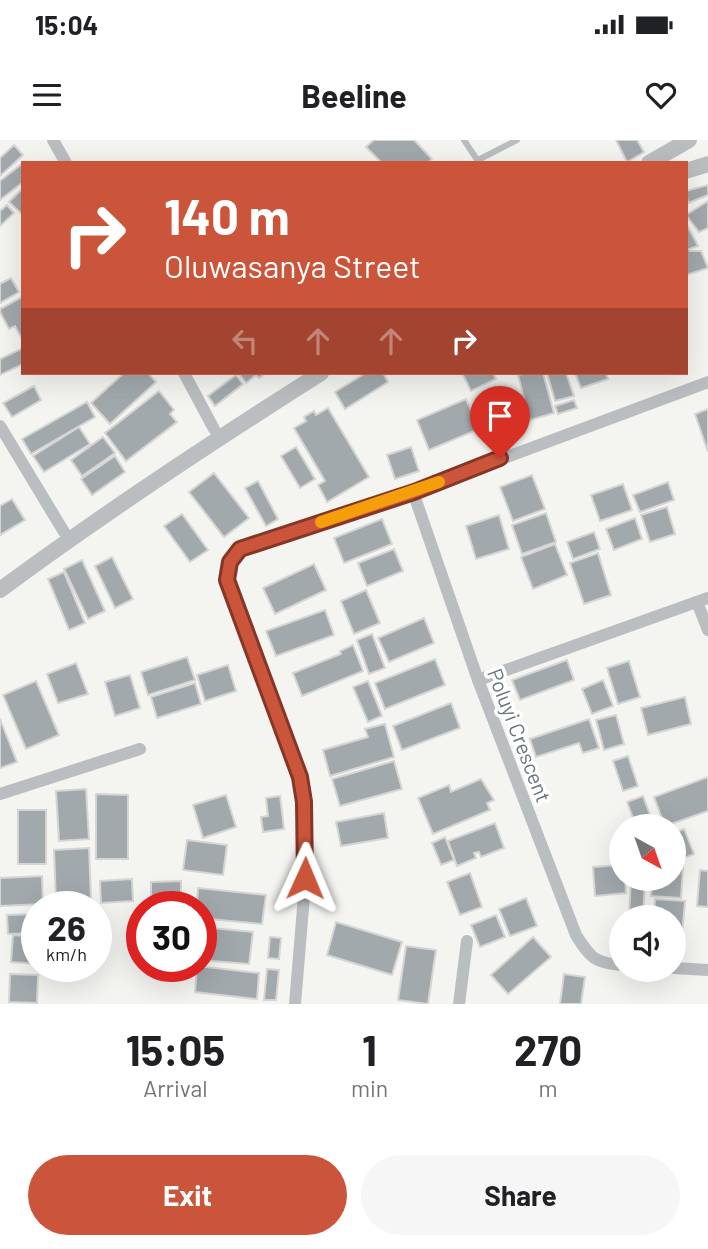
<!DOCTYPE html>
<html lang="en">
<head>
<meta charset="utf-8">
<style>
  body { margin:0; font-family:Barlow,sans-serif; background:#f6f6f6; color:#202124; height:100vh; display:flex; flex-direction:column; font-size:26px; white-space:nowrap }
  * { box-sizing:border-box; margin:0 }
  p { font-size:23px; color:#757577 }
  .icon { flex:none; width:38px; height:38px; fill:none; stroke:currentColor; stroke-width:2; stroke-linecap:round; stroke-linejoin:round }
  .map { position:relative; height:864px; overflow:hidden }
  .drawer { display:flex; flex-direction:column; background:#fff; flex:1 }
  .drawer>* { flex:none }
  .banner { position:absolute; left:21px; top:21px; width:667px; height:214px; border-radius:0px; box-shadow:0 7px 28px #0002; background:#cb553b; color:#fff; overflow:hidden }
  .needle { width:46px; rotate:140deg }
  .tools { position:absolute; left:609px; top:674px; display:grid; gap:14px }
  .tools a { display:grid; place-items:center; width:77px; height:77px; border-radius:50%; background:#fff; box-shadow:0 7px 28px #0002; font-size:35px }
  .speed { position:absolute; left:21px; top:751px; display:flex; gap:14px; font-size:35px; font-weight:700; text-align:center }
  .speed>* { display:grid; place-content:center; width:91px; height:91px; border-radius:50%; background:#fff; box-shadow:0 7px 28px #0002; line-height:1 }
  .speed small { font-size:18px; font-weight:400 }
  .speed .limit { border:10px solid #d22; background:#fff; color:#111 }
  .pin { position:absolute; display:grid; place-items:center; width:60px; height:60px; color:#fff; margin:-72px -30px; border-radius:50% 50% 50% 0; rotate:-45deg; box-shadow:0 0 7px #0007 }
  .pin .icon { rotate:45deg }
  .me { position:absolute; width:77px; margin:-38px; rotate:1deg; stroke-linejoin:round; filter:drop-shadow(0 0 5px #0008) }
  .turn { display:flex; align-items:center; gap:24px; height:147px; padding:0 28px; font-size:32px }
  .turn .icon { width:91px; height:91px; stroke-width:2.5 }
  .turn b { display:block; font-size:49px; line-height:60px }
  .lanes { display:flex; align-items:center; height:66px; padding:0 28px; background:#0003; justify-content:center; gap:35px; direction:ltr }
  .lanes .off { opacity:.35 }
  .eta { display:flex; justify-content:space-evenly; align-items:center; height:119px; text-align:center }
  .eta b { font-size:42px; font-weight:700; line-height:49px }
  .cta { display:flex; gap:14px; margin-top:auto; padding:14px 28px }
  .cta a { flex:1; height:80px; border-radius:42px; background:#cb553b; color:#fff; font-size:28px; font-weight:700; line-height:80px; text-align:center }
  .cta a+a { background:#f6f6f6; color:#202124 }
  .status { display:flex; justify-content:space-between; align-items:center; height:49px; padding:0 35px; background:#fff; direction:ltr }
  .status svg { height:19px; fill:currentColor }
  header { display:flex; justify-content:space-between; align-items:center; height:91px; padding:0 28px; background:#fff; font-size:32px; font-weight:700 }
  .map>svg:first-child { display:block }
</style>
</head>
<body>
<div class="status"><b>15:04</b><svg viewBox="0 0 49 12"><path d="M0 12V9h3v3zM5 12V6h3v6zM10 12V3h3v9zM15 12V0h3v12zM26 1h20v11H26zM47 4h2v5h-2z"/></svg></div>
<header><svg class="icon" aria-label="menu" viewBox="0 0 24 24"><path d="M4 6h16M4 12h16M4 18h16"/></svg>Beeline<svg class="icon" aria-label="heart" viewBox="0 0 24 24"><path d="M12 20l-8-8c-3-5 5-10 8-4 3-6 11-1 8 4z"/></svg></header>
<div class="map">
<svg width="708" height="864" viewBox="0 0 708 864">
  <rect width="100%" height="100%" fill="#f4f4f1"/>
  <g fill="#a2a9ad" stroke="#d6d5d4" stroke-width="2">
    <path d="M374,0H414L432,19L428,23H382L366,7Z"/>
    <path d="M616,0H637L644,12L627,22Z"/>
    <path d="M14,5L23,15L0,36V18Z"/>
    <path d="M23,23V42L0,60V41Z"/>
    <path d="M708,45V55L688,63L686,51Z"/>
    <path d="M23,48V75L9,62Z"/>
    <path d="M708,61V88L699,92L686,75Z"/>
    <path d="M7,65L14,73L0,86V71Z"/>
    <path d="M686,83L698,106L689,109L690,111H701L708,128L686,135Z"/>
    <path d="M11,138L19,152L0,163V144Z"/>
    <path d="M22,157L23,158L22,199L15,186L9,189L0,172V169Z"/>
    <path d="M23,208V224L0,235V219Z"/>
    <path d="M124,233H148L156,242L110,284L91,263Z"/>
    <path d="M238,233H266L259,238L256,235L246,243Z"/>
    <path d="M366,233H383L388,242L345,269L335,252Z"/>
    <path d="M462,233H493L496,239L471,251Z"/>
    <path d="M528,233H543L554,273L530,280L518,235Z"/>
    <path d="M547,233H566L574,256L555,261Z"/>
    <path d="M575,233H606L608,239L581,248Z"/>
    <path d="M236,235L243,244L215,266L208,256Z"/>
    <path d="M34,246L41,260L12,277L3,263Z"/>
    <path d="M159,251L174,270L170,274L177,282L126,321L105,293Z"/>
    <path d="M466,259L479,289L429,310L417,280Z"/>
    <path d="M574,260L577,268L558,274L555,266Z"/>
    <path d="M87,262L95,277L31,314L22,299Z"/>
    <path d="M328,268L369,337L327,362L318,345L325,341L294,288L306,281L304,277L314,271L316,275Z"/>
    <path d="M708,269V312L695,274Z"/>
    <path d="M79,287L90,304L44,332L33,316Z"/>
    <path d="M103,297L115,313L82,336L71,320Z"/>
    <path d="M296,307L315,339L300,348L281,316Z"/>
    <path d="M411,307L419,331L395,339L387,315Z"/>
    <path d="M115,316L125,332L92,355L81,339Z"/>
    <path d="M214,333L249,378L224,397L189,352Z"/>
    <path d="M532,335L545,369L513,381L500,347Z"/>
    <path d="M258,341L278,379L266,386L245,348Z"/>
    <path d="M668,342L674,360L640,372L633,355Z"/>
    <path d="M623,344L632,370L600,381L591,355Z"/>
    <path d="M12,359L25,380L0,395V366Z"/>
    <path d="M667,367L675,394L650,402L641,375Z"/>
    <path d="M546,373L556,402L522,414L512,385Z"/>
    <path d="M182,374L208,410L190,422L164,386Z"/>
    <path d="M499,375L509,409L476,419L466,386Z"/>
    <path d="M635,378L642,399L614,410L606,389Z"/>
    <path d="M382,379L392,404L344,423L334,398Z"/>
    <path d="M594,392L600,409L573,419L567,402Z"/>
    <path d="M555,404L567,435L533,449L521,417Z"/>
    <path d="M394,409L403,431L367,446L358,423Z"/>
    <path d="M598,413L611,455L584,464L570,423Z"/>
    <path d="M112,417L133,459L115,468L95,426Z"/>
    <path d="M82,420L105,471L88,479L64,429Z"/>
    <path d="M314,424L326,450L275,474L263,448Z"/>
    <path d="M64,432L85,483L69,490L48,439Z"/>
    <path d="M366,450L380,483L354,494L341,461Z"/>
    <path d="M325,470L334,495L276,516L266,491Z"/>
    <path d="M424,478L434,503L389,522L378,498Z"/>
    <path d="M372,494L385,528L369,534L357,500Z"/>
    <path d="M353,505L363,531L302,556L293,533L341,514L340,511Z"/>
    <path d="M187,517L195,540L148,555L141,532Z"/>
    <path d="M435,519L445,545L385,569L375,543Z"/>
    <path d="M567,520L574,540L520,560L512,540Z"/>
    <path d="M629,521L640,557L618,564L607,528Z"/>
    <path d="M76,523L88,554L58,563L47,534Z"/>
    <path d="M228,525L236,551L205,561L197,535Z"/>
    <path d="M130,535L140,568L115,576L105,542Z"/>
    <path d="M603,540L613,566L592,574L582,549Z"/>
    <path d="M36,541L59,595L26,609L3,555Z"/>
    <path d="M368,541L382,576L368,582L353,547Z"/>
    <path d="M195,543L201,564L157,578L151,557Z"/>
    <path d="M685,557L691,584L648,595L641,568Z"/>
    <path d="M451,563L460,588L402,610L393,586Z"/>
    <path d="M616,575L624,604L604,610L596,580Z"/>
    <path d="M0,579L17,622L0,628Z"/>
    <path d="M589,579L599,608L583,613L579,603L536,617L530,599Z"/>
    <path d="M385,584L394,617L330,636L323,610L368,597L365,589Z"/>
    <path d="M628,616L638,646L623,651L613,621Z"/>
    <path d="M394,621L402,649L340,666L332,639Z"/>
    <path d="M708,637V671L665,686L654,657Z"/>
    <path d="M481,639L494,660L487,663L490,670L433,694L418,658L449,645L451,652Z"/>
    <path d="M86,649L89,699L59,701L56,651Z"/>
    <path d="M96,654L128,655V719H96Z"/>
    <path d="M226,655L236,687L203,698L193,665Z"/>
    <path d="M280,656L284,689L263,692L261,677L268,676L266,658Z"/>
    <path d="M643,656L654,686H626L635,683L627,662Z"/>
    <rect x="18" y="670" width="28" height="54"/>
    <path d="M384,673L388,698L341,706L336,682Z"/>
    <path d="M495,683L504,708L481,717L479,712L474,713L476,718L457,726L448,701Z"/>
    <path d="M684,689L694,714L674,722V693Z"/>
    <path d="M445,697L454,720L441,725L432,703Z"/>
    <path d="M187,700L227,705L223,735L183,730Z"/>
    <path d="M89,708L91,760L56,761L54,710Z"/>
    <path d="M621,725V738H625L626,753L595,756L593,727Z"/>
    <path d="M674,727H683L681,758L651,756L653,738H674Z"/>
    <path d="M700,730L708,731V767L697,766Z"/>
    <path d="M470,733L482,767L460,775L447,742Z"/>
    <path d="M42,736L43,764L0,766V738Z"/>
    <path d="M631,738H645L643,777H629Z"/>
    <path d="M132,739L133,761L101,763L100,741Z"/>
    <path d="M181,741V764H151V742Z"/>
    <path d="M198,748L266,755L262,784L201,778V766H197Z"/>
    <path d="M526,758L537,786L510,796L499,769Z"/>
    <path d="M655,759L685,761L682,795H674V777H654Z"/>
    <path d="M37,774V793L8,794L7,775Z"/>
    <path d="M496,775L505,797L480,807L471,785Z"/>
    <path d="M336,782L402,802L392,835L327,815Z"/>
    <path d="M201,787L253,792L249,824L201,820Z"/>
    <path d="M13,795L37,797V824L11,822Z"/>
    <path d="M270,797L281,798L279,819L268,818Z"/>
    <path d="M533,797L551,817L508,854L491,835Z"/>
    <path d="M406,806L436,810L428,864L398,860Z"/>
    <path d="M197,826L259,833L257,859L195,852Z"/>
    <path d="M267,829L279,830L276,860H264Z"/>
    <path d="M10,834L38,835L37,863L9,862Z"/>
    <path d="M564,834L585,837L581,864H560Z"/>
  </g>
  <g fill="none" stroke-linecap="round" stroke-linejoin="round">
    <g stroke="#babec0" stroke-width="6">
      <path d="M464,0L478,21"/>
      <path d="M478,20L517,0"/>
    </g>
    <g stroke="#babec0" stroke-width="12">
      <path d="M53,0L66,23"/>
      <path d="M184,233L214,289"/>
      <path d="M0,286L64,392"/>
      <path d="M413,352L478,540L576,795C590,817 594,823 621,825"/>
      <path d="M697,462L708,490"/>
      <path d="M478,540L708,458"/>
      <path d="M0,654L140,609"/>
      <path d="M674,828L708,830"/>
      <path d="M295,864L304,756V662L294,618L227,440L230,422L240,409L413,352L708,242"/>
      <path d="M459,864L467,801"/>
    </g>
    <g stroke="#babec0" stroke-width="16">
      <path d="M649,23L689,0"/>
      <path d="M686,31L708,24"/>
      <path d="M0,450C104,373 212,302 321,233"/>
    </g>
  </g>
  <g fill="none" stroke-linecap="round" stroke-linejoin="round">
    <g stroke="#843726" stroke-width="18">
      <path id="route" d="M305,738L304,662L300,637L227,440L230,422L240,409L414,352L500,318"/>
    </g>
    <use href="#route" stroke="#cb553b" stroke-width="12"/>
    <path stroke="#f59e0b" stroke-width="12" d="M321,382L439,342"/>
  </g>
  <g text-anchor="middle" dominant-baseline="central" stroke-width="7" stroke-linejoin="round" paint-order="stroke">
    <g font-size="21" fill="#67757e" stroke="#fff">
      <text transform="translate(520 595) rotate(69)">Poluyi Crescent</text>
    </g>
  </g>
</svg>
<div class="tools">
<a><svg class="needle" viewBox="-14 -14 28 28"><path d="M0-13l5 13h-10z" fill="#e53935"/><path d="M0 13l5-13h-10z" fill="#757577"/></svg></a>
<a><svg class="icon" aria-label="sound" viewBox="0 0 24 24"><path d="M4 9h4l5-4v14l-5-4H4zM17 9q2 3 0 6"/></svg></a>
</div>
<div class="speed"><div>26<small>km/h</small></div><div class="limit">30</div></div>
<div class="pin" style="left:500px;top:318px;background:#d93025"><svg class="icon" aria-label="arrive" viewBox="0 0 24 24"><path d="M6 21V4h12l-3 4 3 4H6"/></svg></div>
<svg class="me" style="left:305px;top:738px" viewBox="-20 -20 40 40"><path d="M0-17L14 15 0 8-14 15z" fill="#cb553b" stroke="#fff" stroke-width="4"/></svg>
<div class="banner">
<div class="turn"><svg class="icon" aria-label="right" viewBox="0 0 24 24"><path d="M7 20v-9h11M14 6l5 5-5 5"/></svg><div><b>140 m</b>Oluwasanya Street</div></div>
<div class="lanes"><svg class="icon off" aria-label="left" viewBox="0 0 24 24"><path d="M17 20v-9H6M10 6l-5 5 5 5"/></svg><svg class="icon off" aria-label="ahead" viewBox="0 0 24 24"><path d="M12 20V5M6 11l6-6 6 6"/></svg><svg class="icon off" aria-label="ahead" viewBox="0 0 24 24"><path d="M12 20V5M6 11l6-6 6 6"/></svg><svg class="icon" aria-label="right" viewBox="0 0 24 24"><path d="M7 20v-9h11M14 6l5 5-5 5"/></svg></div>
</div>
</div>
<section class="drawer">
<div class="eta">
<div><b>15:05</b><p>Arrival</p></div>
<div><b>1</b><p>min</p></div>
<div><b>270</b><p>m</p></div>
</div>
<div class="cta"><a>Exit</a><a>Share</a></div>
</section>
</body>
</html>
